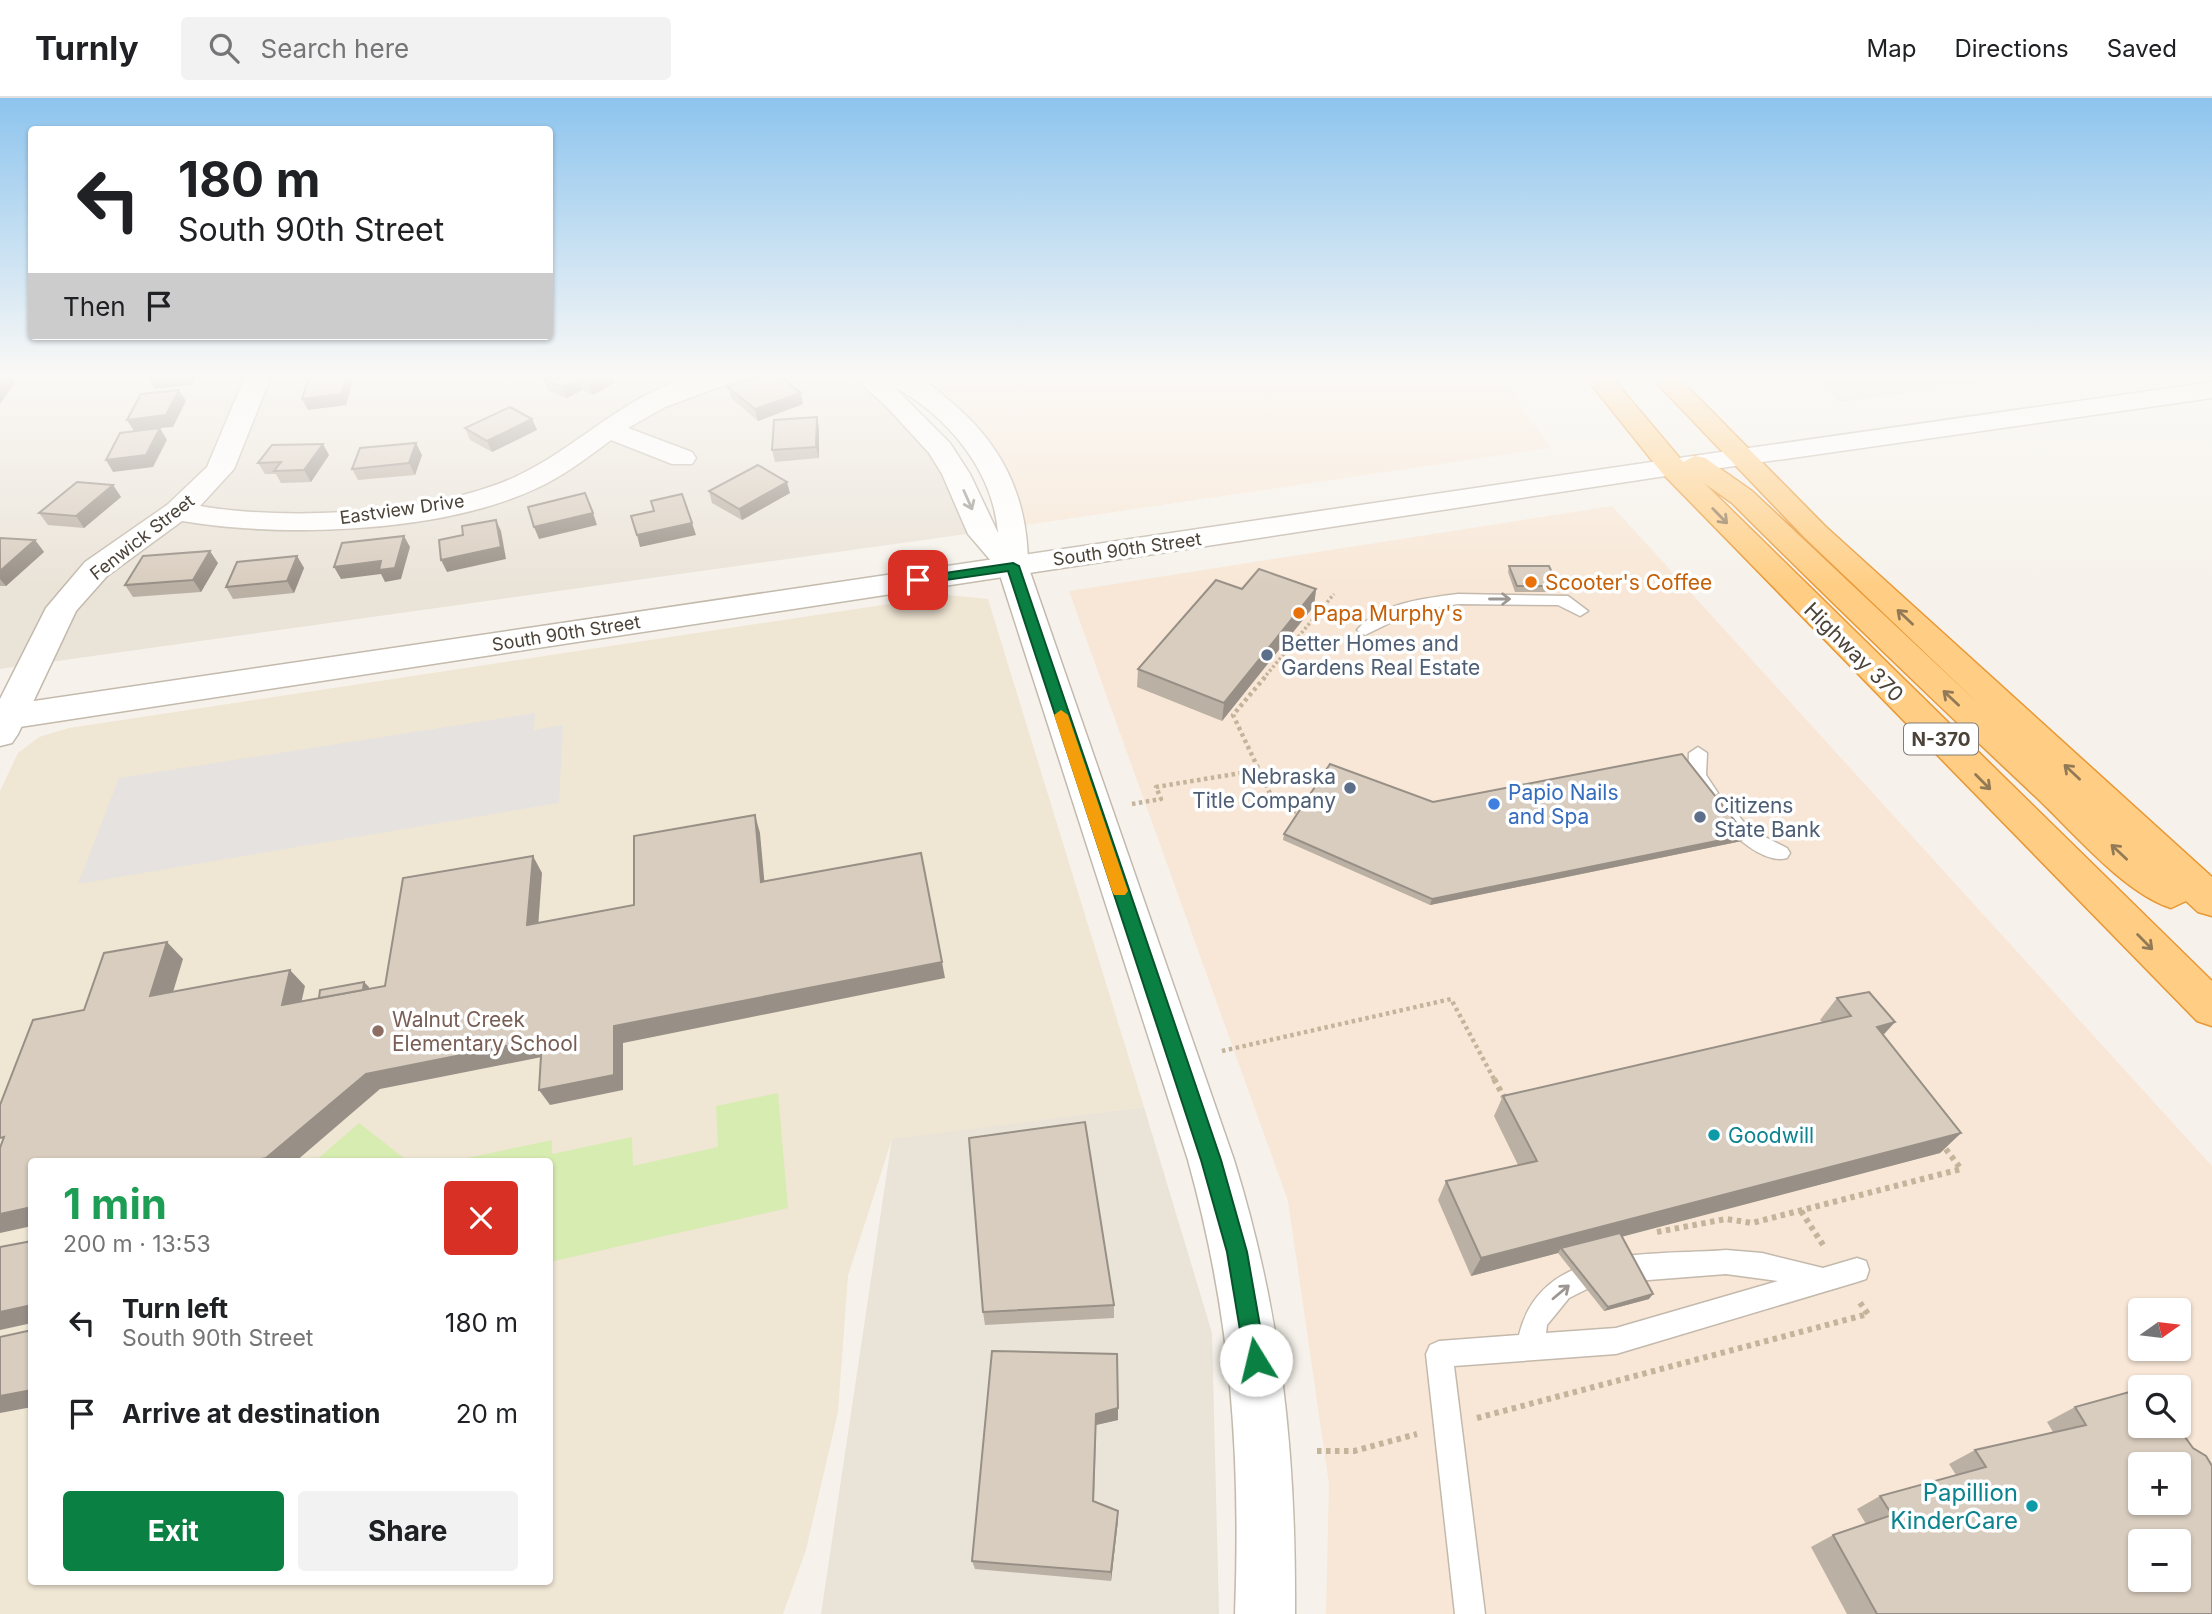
<!DOCTYPE html>
<html lang="en">
<head>
<meta charset="utf-8">
<style>
  body { margin:0; font-family:Inter,sans-serif; background:#f2f2f2; color:#202124; height:100vh; display:flex; flex-direction:column; font-size:26px; white-space:nowrap }
  * { box-sizing:border-box; margin:0 }
  p { font-size:23px; color:#757577 }
  .icon { flex:none; width:38px; height:38px; fill:none; stroke:currentColor; stroke-width:2; stroke-linecap:round; stroke-linejoin:round }
  .map { position:relative; flex:1; overflow:hidden }
  .sheet { position:absolute; left:28px; top:1060px; width:525px; height:427px; display:flex; flex-direction:column; background:#fff; border-radius:7px; box-shadow:0 2px 5px #0004 }
  .sheet>* { flex:none }
  .banner { position:absolute; left:28px; top:28px; width:525px; height:214px; border-radius:7px; box-shadow:0 2px 5px #0004; background:#fff; color:#202124; overflow:hidden }
  .needle { width:46px; rotate:76deg }
  .tools { position:absolute; left:2128px; top:1200px; display:grid; gap:14px }
  .tools a { display:grid; place-items:center; width:63px; height:63px; border-radius:7px; background:#fff; box-shadow:0 2px 5px #0004; font-size:35px }
  .pin { position:absolute; display:grid; place-items:center; width:60px; height:60px; color:#fff; margin:-30px; border-radius:14px; box-shadow:0 4px 10px #0006 }
  .me { position:absolute; width:77px; margin:-38px; rotate:351deg; stroke-linejoin:round; filter:drop-shadow(0 0 5px #0008) }
  .turn { display:flex; align-items:center; gap:24px; height:147px; padding:0 35px; font-size:32px }
  .turn .icon { width:91px; height:91px; stroke-width:2.5 }
  .turn b { display:block; font-size:49px; line-height:60px }
  .then { display:flex; align-items:center; height:66px; padding:0 35px; background:#0003; gap:14px; font-size:26px }
  .round { display:grid; place-items:center; flex:none; width:74px; height:74px; border-radius:7px; background:#f2f2f2 }
  .overview { display:flex; align-items:center; justify-content:space-between; height:119px; padding:0 35px }
  h1 { font-size:42px; font-weight:700; line-height:52px; color:#1e9e55 }
  .primary-button { display:flex; gap:14px; margin-top:auto; padding:14px 35px }
  .primary-button a { flex:1; height:80px; border-radius:7px; background:#0b8043; color:#fff; font-size:28px; font-weight:700; line-height:80px; text-align:center }
  .primary-button a+a { background:#f2f2f2; color:#202124 }
  ul { padding:0; list-style:none }
  li { display:flex; align-items:center; gap:21px; height:91px; padding:0 35px }
  li div { flex:1 }
  li b { display:block; font-size:26px }
  li em { font-style:normal }
  header { display:flex; align-items:center; gap:42px; box-sizing:border-box; height:98px; padding:0 35px; background:#fff; border-bottom:2px solid #e0e0e0 }
  header strong { font-size:33px }
  nav { display:flex; gap:38px; margin-inline-start:auto; font-size:24px }
  .search { width:490px; height:63px; background:#f2f2f2; display:flex; align-items:center; gap:18px; box-sizing:border-box; padding:0 24px; border-radius:7px; color:#757577; font-size:26px }
  .map>svg:first-child { display:block }
</style>
</head>
<body>
<header>
<strong>Turnly</strong>
<div class="search"><svg class="icon" aria-label="search" viewBox="0 0 24 24"><circle cx="10" cy="10" r="6"/><path d="M15 15l6 6"/></svg>Search here</div>
<nav><a>Map</a><a>Directions</a><a>Saved</a></nav>
</header>
<div class="map">
<svg width="2212" height="1516" viewBox="0 0 2212 1516">
  <rect width="100%" height="100%" fill="#f6f2eb"/>
  <g fill="#eae3d8">
    <path d="M0,276H863L895,302L981,434L0,571Z"/>
    <path d="M1813,276H2057L1839,304Z"/>
    <path d="M1144,1009L1212,1235L1219,1516H821L892,1040Z"/>
  </g>
  <g fill="#f8e7d6" fill-rule="evenodd">
    <path d="M891,276H1501L1550,350L1012,429L984,355Z"/>
    <path d="M1612,408L2212,1068V1516H1326L1329,1386L1288,1103L1069,493ZM2140,1213H2179V1251H2140ZM2140,1290H2179V1328H2140ZM2140,1367H2179V1405H2140ZM2140,1444H2179V1482H2140Z"/>
  </g>
  <path fill="#f0e6d4" fill-rule="evenodd" d="M948,497L988,501L1144,1009L892,1041L848,1178L838,1314L806,1452L783,1516H0V693L18,655L39,639L69,630ZM32,1064H550V1484H32Z"/>
  <g fill="#d7ecb1">
    <path d="M778,995L788,1110L550,1164V1064H448L552,1042V1056L632,1039L633,1068L718,1049L716,1008Z"/>
    <path d="M359,1025L409,1064H314Z"/>
  </g>
  <path fill="#e5e2df" d="M535,615L534,632L563,627L559,705L78,786L119,680Z"/>
  <g fill="none" stroke-linecap="round" stroke-linejoin="round">
    <g stroke="#c3b9ac" stroke-width="3">
      <g id="service">
        <path d="M1458,496L1568,498L1588,513L1580,518L1558,507L1458,506L1414,513L1365,537L1357,532C1379,505 1426,500 1458,496Z"/>
        <path d="M1698,649L1707,655L1706,677L1718,695L1709,702C1689,696 1688,672 1689,655Z"/>
        <path d="M1728,711L1735,713L1749,731L1787,750L1790,755L1787,760C1765,767 1729,736 1719,718Z"/>
        <path d="M1726,1152L1762,1155L1823,1170L1857,1160L1866,1163L1869,1172L1866,1181L1857,1184L1616,1256L1454,1268L1485,1516H1455L1426,1256L1430,1247L1439,1243L1519,1237C1541,1145 1651,1158 1726,1152ZM1726,1176L1778,1183L1616,1230L1546,1235L1547,1227L1569,1200L1597,1186Z"/>
      </g>
    </g>
    <g stroke="#c3b9ac" stroke-width="3">
      <g id="minor">
        <path d="M246,276H272L234,371L200,408C286,423 435,416 515,379C581,349 632,288 706,276C718,274 732,276 744,276L740,281L665,309L628,330L692,354L696,360L692,366H672L611,342C587,360 562,379 535,391C440,435 284,440 182,423L107,478L76,513L18,636L12,645L0,648V601L46,510L85,464L167,407L207,369Z"/>
        <path d="M850,276C868,276 893,271 910,276C924,280 939,294 950,303C1003,347 1028,400 1028,468L1234,1062C1282,1217 1296,1355 1295,1516H1235C1241,1355 1231,1217 1188,1062L998,471L968,436L942,376L929,355L886,308ZM893,288C947,318 993,371 998,435L970,376L950,345Z"/>
      </g>
    </g>
    <g stroke="#c3b9ac" stroke-width="3">
      <path id="tertiary" d="M2212,284V300L1672,377L0,632V608L1672,361Z"/>
    </g>
    <g stroke="#e89733" stroke-width="3">
      <path id="trunk" d="M1583,276H1609L1683,364L1695,358L1705,360L1752,393L1982,609L1805,440L1648,276H1675L1825,428L2212,779V818L2198,814L2186,803L2171,810C2124,795 2073,734 2037,700C1934,603 1832,505 1732,405L1704,385L2212,883V928L2197,923L1662,375Z"/>
    </g>
    <path stroke="#c5b49c" stroke-width="3.5" stroke-dasharray="2.5 2.5" stroke-linecap="butt" d="M1263,581L1334,496"/>
    <g stroke="#c5b49c" stroke-width="4.5" stroke-dasharray="3.5 3.5" stroke-linecap="butt">
      <path d="M1265,579L1233,617L1276,708L1300,715L1302,712"/>
      <path d="M1132,706L1161,701L1156,689L1259,672"/>
      <path d="M1222,953L1451,901L1495,983"/>
    </g>
    <g stroke="#c5b49c" stroke-width="6" stroke-dasharray="4.5 4.5" stroke-linecap="butt">
      <path d="M1494,981L1505,1001"/>
      <path d="M1801,1113L1825,1150"/>
      <path d="M1657,1134L1726,1121L1752,1125L1961,1071L1942,1046"/>
      <path d="M1477,1320L1868,1216L1858,1202"/>
      <path d="M1317,1353H1354L1417,1336"/>
    </g>
    <use href="#service" fill="#fff" fill-rule="evenodd"/>
    <use href="#minor" fill="#fff" fill-rule="evenodd"/>
    <use href="#tertiary" fill="#fff" fill-rule="evenodd"/>
    <use href="#trunk" fill="#ffce84" fill-rule="evenodd"/>
  </g>
  <g fill="#bbb0a4">
    <path d="M553,276H611L614,285L593,297L582,292L567,300L547,292L543,281Z"/>
    <path d="M728,289L803,306L758,323L731,300Z"/>
    <path d="M817,319L819,331V360L775,364L772,352Z"/>
    <path d="M532,321L537,332L492,354L470,342L465,330Z"/>
    <path d="M329,357L311,384L281,385L276,376H265L258,365Z"/>
    <path d="M422,357L415,377L358,382L352,371Z"/>
    <path d="M113,387L121,399L84,430L48,427L39,415Z"/>
    <path d="M709,393L790,395L742,422L712,405Z"/>
    <path d="M0,440L35,442L44,454L6,488H0Z"/>
    <path d="M297,458L304,470L294,495L233,501L226,489Z"/>
    <path d="M218,465L201,494L133,499L125,487Z"/>
    <path d="M1509,468L1558,488L1556,494H1515L1508,474Z"/>
    <path d="M1242,491H1316L1314,508L1222,623L1137,589L1138,571Z"/>
    <path d="M1433,704L1746,737L1742,743L1430,807L1283,742L1284,736Z"/>
    <path d="M1837,900L1895,924L1883,937L1961,1035L1940,1055L1621,1138L1649,1201L1604,1213L1558,1155L1471,1178L1438,1102L1446,1083L1518,1067L1494,1018L1503,998L1823,925L1820,922Z"/>
    <path d="M1114,1207V1220L985,1227L983,1214Z"/>
    <path d="M992,1253L1118,1322L1096,1327L1094,1403L1118,1422L1111,1483L975,1471L972,1463Z"/>
    <path d="M2075,1309L2212,1516H1847L1811,1449L1833,1437L1866,1426L1857,1411L1880,1398L1956,1377L1949,1366L1975,1352L2053,1334L2047,1324Z"/>
  </g>
  <g fill="#989086">
    <path d="M5,276H8L15,285L0,306V283Z"/>
    <path d="M181,276H198L192,287L155,291L148,279Z"/>
    <path d="M347,276H349L353,283L346,307L308,312L302,301Z"/>
    <path d="M607,276H611L614,285L593,297L589,285Z"/>
    <path d="M578,281L582,292L567,300L563,289Z"/>
    <path d="M179,292L186,303L173,329L160,330L167,342L153,369L113,374L106,362L134,333L127,322Z"/>
    <path d="M801,295L803,306L758,323L755,311Z"/>
    <path d="M817,319L819,331V360L816,349Z"/>
    <path d="M532,321L537,332L492,354L487,343Z"/>
    <path d="M416,345L422,357L415,377L409,365Z"/>
    <path d="M323,346L329,357L311,384L304,372Z"/>
    <path d="M787,384L790,395L742,422L739,411Z"/>
    <path d="M113,387L121,399L84,430L76,418Z"/>
    <path d="M593,415L597,427L539,441L534,429Z"/>
    <path d="M496,422L501,433L506,461L447,474L441,462Z"/>
    <path d="M692,425L696,437L640,449L637,437Z"/>
    <path d="M404,438L410,449L401,481L385,484L381,476L341,481L334,469L381,463Z"/>
    <path d="M35,442L44,454L6,488L0,481V473Z"/>
    <path d="M210,453L218,465L201,494L193,482Z"/>
    <path d="M297,458L304,470L294,495L287,483Z"/>
    <path d="M1316,491L1314,508L1222,623L1224,605Z"/>
    <path d="M755,717L760,735L766,801L761,784Z"/>
    <path d="M1746,737L1742,743L1430,807L1432,801Z"/>
    <path d="M533,758L542,775L537,844L527,827Z"/>
    <path d="M167,844L183,861L167,914L150,898Z"/>
    <path d="M942,864L945,880L623,945V992L550,1007L539,992L614,928Z"/>
    <path d="M290,872L305,888L297,924L282,907Z"/>
    <path d="M364,884L369,889L366,910L322,919Z"/>
    <path d="M1895,924L1876,945L1877,929Z"/>
    <path d="M542,941L552,957L380,991L295,1064H247L366,976Z"/>
    <path d="M1961,1035L1940,1055L1564,1154L1561,1150L1558,1155L1471,1178L1481,1160Z"/>
    <path d="M32,1109V1128L0,1135V1116Z"/>
    <path d="M1653,1196L1649,1201L1604,1213L1608,1209Z"/>
    <path d="M32,1207V1225L0,1232V1214Z"/>
    <path d="M32,1292V1309L0,1315V1298Z"/>
    <path d="M1118,1310V1322L1096,1327L1094,1413L1096,1316Z"/>
    <path d="M1118,1413V1422L1111,1483V1474Z"/>
  </g>
  <g fill="#d9cdbf" stroke="#989086" stroke-width="2" fill-rule="evenodd">
    <path d="M0,276H5L0,283Z"/>
    <path d="M150,276H181L148,279Z"/>
    <path d="M316,276H347L341,296L302,301L310,277Z"/>
    <path d="M553,276H607L589,285L578,281L563,289L543,281Z"/>
    <path d="M765,276H777L801,295L755,311L728,289Z"/>
    <path d="M179,292L166,317L127,322L141,296Z"/>
    <path d="M510,309L532,321L487,343L465,330Z"/>
    <path d="M817,319L816,349L772,352L774,322Z"/>
    <path d="M160,330L146,357L106,362L120,335Z"/>
    <path d="M416,345L409,365L352,371L360,350Z"/>
    <path d="M323,346L304,372L274,373L281,364L258,365L272,347Z"/>
    <path d="M758,367L787,384L739,411L709,393Z"/>
    <path d="M77,384L113,387L76,418L39,415Z"/>
    <path d="M585,395L593,415L534,429L528,409Z"/>
    <path d="M682,396L692,425L637,437L631,418L654,413L651,403Z"/>
    <path d="M496,422L501,449L441,462L439,442L463,437L462,428Z"/>
    <path d="M404,438L395,470L379,472L381,463L334,469L342,445Z"/>
    <path d="M0,440L35,442L0,473Z"/>
    <path d="M210,453L193,482L125,487L143,458Z"/>
    <path d="M297,458L287,483L226,489L237,464Z"/>
    <path d="M1509,468H1549L1558,488H1517Z"/>
    <path d="M1259,471L1316,491L1224,605L1138,571L1216,482L1242,491Z"/>
    <path d="M1682,656L1746,737L1432,801L1284,736L1330,666L1433,704Z"/>
    <path d="M755,717L761,784L921,755L942,864L614,928V977L539,992L542,941L366,976L266,1060L247,1064H32V1109L0,1116V1050L4,1039L0,1040V1007L33,922L84,912L104,855L167,844L150,898L290,872L282,907L385,888L403,780L533,758L527,827L634,807V738Z"/>
    <path d="M364,884L363,892L319,900L320,892Z"/>
    <path d="M1869,894L1895,924L1877,929L1961,1035L1481,1160L1446,1083L1537,1063L1503,998L1851,918L1837,900Z"/>
    <path d="M1085,1024L1114,1207L983,1214L969,1040Z"/>
    <path d="M1620,1135L1653,1196L1608,1209L1561,1150Z"/>
    <path d="M32,1143V1207L0,1214V1149Z"/>
    <path d="M32,1232V1292L0,1298V1239Z"/>
    <path d="M992,1253L1117,1256L1118,1310L1096,1316L1093,1403L1118,1413L1111,1474L972,1463Z"/>
    <path d="M2140,1291V1328H2177L2193,1350L2206,1358L2212,1368V1516H1877L1833,1437L1892,1417L1880,1398L1986,1369L1975,1352L2086,1327L2075,1309ZM2140,1367H2179V1405H2140ZM2140,1444H2179V1482H2140Z"/>
  </g>
  <defs><path id="oneway-shaft" d="M-6 0H5M1.5-3L5.5 0L1.5 3" fill="none" stroke-width="1.6" stroke-linecap="round" stroke-linejoin="round" transform="scale(1.75)"/></defs>
  <g stroke="#9c9792">
    <use href="#oneway-shaft" transform="translate(968 402) rotate(66)"/>
    <use href="#oneway-shaft" transform="translate(1500 501)"/>
    <use href="#oneway-shaft" transform="translate(1561 1194) rotate(-40)"/>
  </g>
  <g stroke="#937a56">
    <use href="#oneway-shaft" transform="translate(1720 418) rotate(46)"/>
    <use href="#oneway-shaft" transform="translate(1905 519) rotate(-137)"/>
    <use href="#oneway-shaft" transform="translate(1951 600) rotate(-137)"/>
    <use href="#oneway-shaft" transform="translate(2072 674) rotate(-137)"/>
    <use href="#oneway-shaft" transform="translate(1983 684) rotate(45)"/>
    <use href="#oneway-shaft" transform="translate(2119 754) rotate(-137)"/>
    <use href="#oneway-shaft" transform="translate(2145 844) rotate(45)"/>
  </g>
  <linearGradient id="sky" x2="0" y2="1"><stop stop-color="#8dc4ee"/><stop offset="0.57" stop-color="#fbf9f6"/><stop offset="1" stop-color="#fbf9f6" stop-opacity="0"/></linearGradient>
  <rect width="2212" height="488" fill="url(#sky)"/>
  <path fill="#0b8043" stroke="#07532c" stroke-width="2" d="M1013,465L1019,468L1221,1062L1247,1154L1266,1262L1263,1270L1256,1273L1248,1270L1245,1262L1227,1154L1201,1062L1008,473L918,486L912,482L918,479Z"/>
  <path fill="#f59e0b" d="M1061,612L1068,617L1128,793L1125,797H1114L1112,793L1054,617Z"/>
  <g fill="#e8710a" stroke="#fff" stroke-width="2.5">
    <circle cx="1531" cy="484" r="7"/>
    <circle cx="1299" cy="515" r="7"/>
  </g>
  <g fill="#5c6f8a" stroke="#fff" stroke-width="2.5">
    <circle cx="1267" cy="557" r="7"/>
    <circle cx="1350" cy="690" r="7"/>
    <circle cx="1700" cy="719" r="7"/>
  </g>
  <circle fill="#3f7fe0" stroke="#fff" stroke-width="2.5" cx="1494" cy="706" r="7"/>
  <circle fill="#8d6e63" stroke="#fff" stroke-width="2.5" cx="378" cy="933" r="7"/>
  <g fill="#0f9aa8" stroke="#fff" stroke-width="2.5">
    <circle cx="1714" cy="1037" r="7"/>
    <circle cx="2032" cy="1408" r="7"/>
  </g>
  <g text-anchor="middle" dominant-baseline="central" stroke-width="7" stroke-linejoin="round" paint-order="stroke">
    <g font-size="18" fill="#4b4238" stroke="#fff">
      <text transform="translate(402 411) rotate(-8)">Eastview Drive</text>
      <text transform="translate(142 439) rotate(-38)">Fenwick Street</text>
      <text transform="translate(1127 451) rotate(-8)">South 90th Street</text>
      <text transform="translate(566 535) rotate(-9)">South 90th Street</text>
    </g>
    <rect fill="#fff" stroke="#817b74" stroke-width="2" x="1904" y="625.5" width="74" height="31" rx="5"/>
    <g font-size="19" font-weight="bold" fill="#4b4238">
      <text x="1941" y="641">N-370</text>
    </g>
    <g font-size="21" fill="#c56008" stroke="#fff" text-anchor="start">
      <text x="1545" y="484">Scooter's Coffee</text>
      <text x="1313" y="515">Papa Murphy's</text>
    </g>
    <g font-size="21" fill="#4e5e75" stroke="#fff" text-anchor="start">
      <text x="1281" y="545">Better Homes and<tspan x="1281" dy="24">Gardens Real Estate</tspan></text>
      <text x="1336" y="678" text-anchor="end">Nebraska<tspan x="1336" dy="24">Title Company</tspan></text>
      <text x="1714" y="707">Citizens<tspan x="1714" dy="24">State Bank</tspan></text>
    </g>
    <g font-size="21" fill="#4b4238" stroke="#fff">
      <text transform="translate(1854 554) rotate(45)">Highway 370</text>
    </g>
    <g font-size="21" fill="#366cbe" stroke="#fff" text-anchor="start">
      <text x="1508" y="694">Papio Nails<tspan x="1508" dy="24">and Spa</tspan></text>
    </g>
    <g font-size="21" fill="#785e54" stroke="#fff" text-anchor="start">
      <text x="392" y="921">Walnut Creek<tspan x="392" dy="24">Elementary School</tspan></text>
    </g>
    <g font-size="21" fill="#0d838f" stroke="#fff" text-anchor="start">
      <text x="1728" y="1037">Goodwill</text>
    </g>
    <g font-size="24" fill="#0d838f" stroke="#fff" text-anchor="end">
      <text x="2018" y="1394">Papillion<tspan x="2018" dy="28">KinderCare</tspan></text>
    </g>
  </g>
</svg>
<div class="tools">
<a><svg class="needle" viewBox="-14 -14 28 28"><path d="M0-13l5 13h-10z" fill="#e53935"/><path d="M0 13l5-13h-10z" fill="#757577"/></svg></a>
<a><svg class="icon" aria-label="search" viewBox="0 0 24 24"><circle cx="10" cy="10" r="6"/><path d="M15 15l6 6"/></svg></a>
<a>+</a>
<a>−</a>
</div>
<div class="pin" style="left:918px;top:482px;background:#d93025"><svg class="icon" aria-label="arrive" viewBox="0 0 24 24"><path d="M6 21V4h12l-3 4 3 4H6"/></svg></div>
<svg class="me" style="left:1256px;top:1262px" viewBox="-20 -20 40 40"><circle r="19" fill="#fff"/><path d="M0-13L10 11 0 6-10 11z" fill="#0b8043"/></svg>
<div class="banner">
<div class="turn"><svg class="icon" aria-label="left" viewBox="0 0 24 24"><path d="M17 20v-9H6M10 6l-5 5 5 5"/></svg><div><b>180 m</b>South 90th Street</div></div>
<div class="then">Then<svg class="icon" aria-label="arrive" viewBox="0 0 24 24"><path d="M6 21V4h12l-3 4 3 4H6"/></svg></div>
</div>
<section class="sheet">
<div class="overview"><div><h1>1 min</h1><p>200 m · 13:53</p></div><a class="round" style="background:#d93025;color:#fff"><svg class="icon" aria-label="close" viewBox="0 0 24 24"><path d="M6 6l12 12M18 6L6 18"/></svg></a></div>
<ul>
<li><svg class="icon" aria-label="left" viewBox="0 0 24 24"><path d="M17 20v-9H6M10 6l-5 5 5 5"/></svg><div><b>Turn left</b><p>South 90th Street</p></div><em>180 m</em></li>
<li><svg class="icon" aria-label="arrive" viewBox="0 0 24 24"><path d="M6 21V4h12l-3 4 3 4H6"/></svg><div><b>Arrive at destination</b></div><em>20 m</em></li>
</ul>
<div class="primary-button"><a>Exit</a><a>Share</a></div>
</section>
</div>
</body>
</html>
